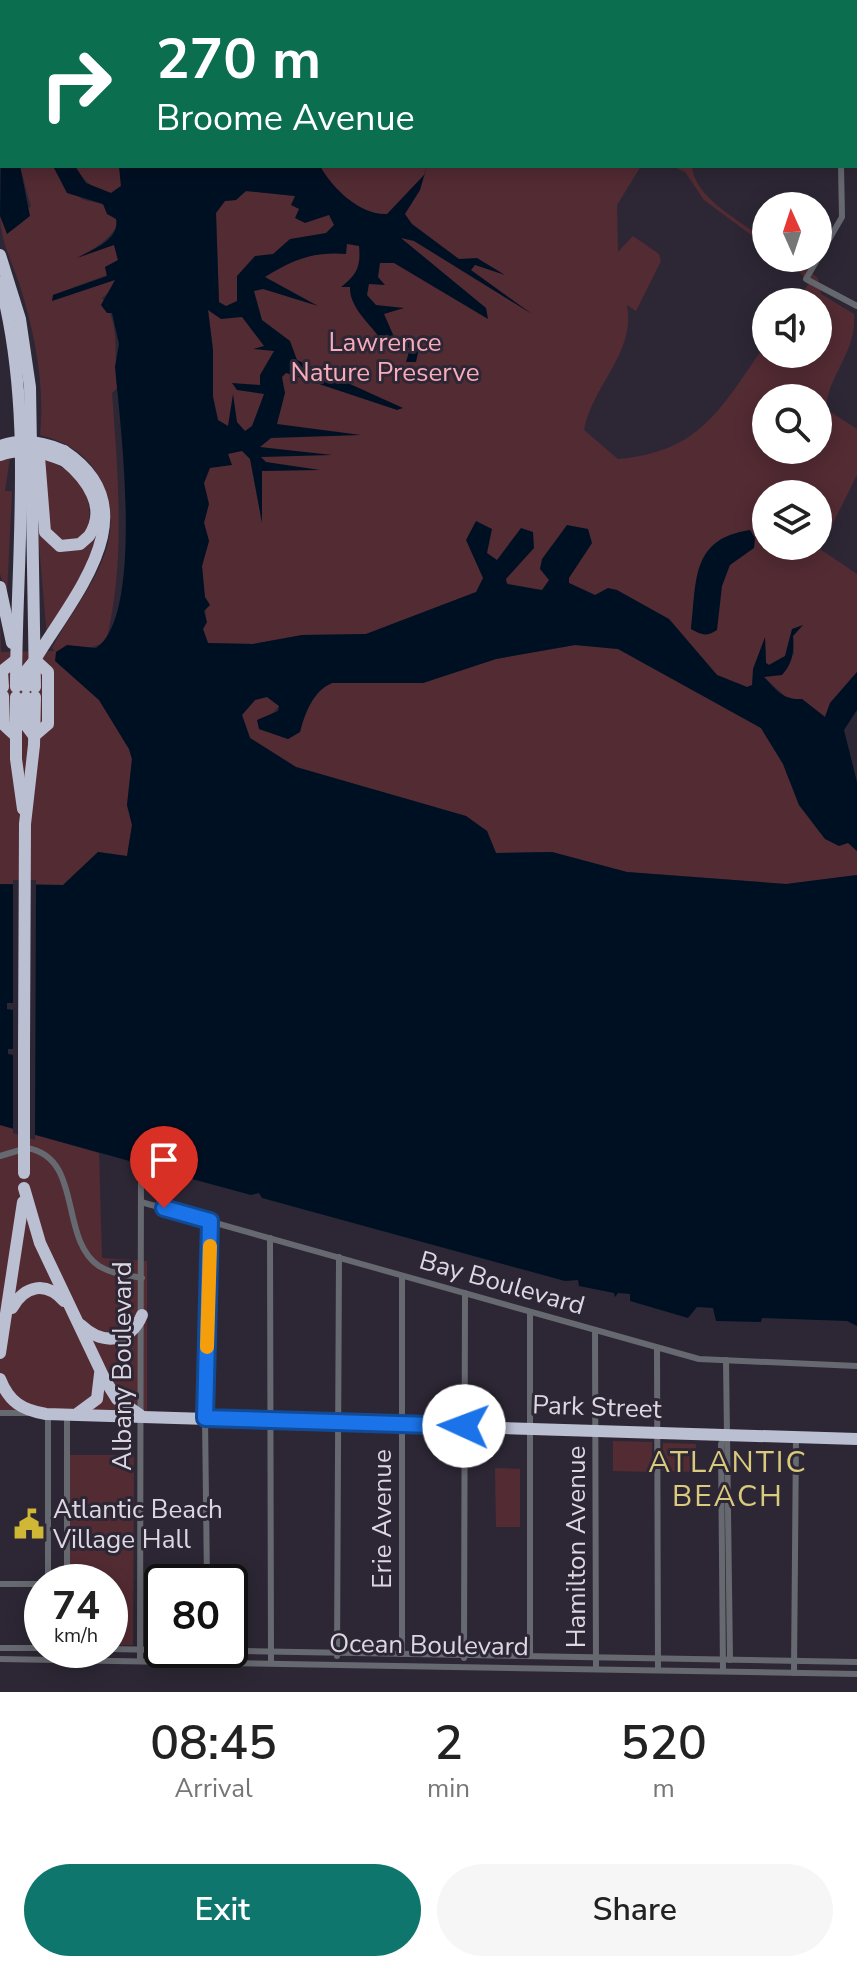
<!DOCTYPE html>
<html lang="en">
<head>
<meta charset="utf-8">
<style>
  body { margin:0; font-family:"Nunito Sans",sans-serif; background:#f6f6f6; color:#222; height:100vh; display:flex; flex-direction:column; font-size:30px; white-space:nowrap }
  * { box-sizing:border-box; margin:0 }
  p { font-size:26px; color:#767676 }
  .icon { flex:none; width:44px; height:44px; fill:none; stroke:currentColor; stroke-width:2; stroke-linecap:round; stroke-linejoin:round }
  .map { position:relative; height:1692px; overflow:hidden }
  .panel { display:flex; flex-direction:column; background:#fff; flex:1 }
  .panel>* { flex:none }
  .top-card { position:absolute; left:0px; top:0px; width:858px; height:168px; box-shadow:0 4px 20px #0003; background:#0b6e4f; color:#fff; overflow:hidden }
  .needle { width:52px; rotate:357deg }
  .buttons { position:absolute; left:752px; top:192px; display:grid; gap:16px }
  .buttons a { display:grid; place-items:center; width:80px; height:80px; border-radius:50%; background:#fff; box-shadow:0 4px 20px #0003; font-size:40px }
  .speed { position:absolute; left:24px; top:1564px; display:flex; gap:16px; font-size:40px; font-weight:700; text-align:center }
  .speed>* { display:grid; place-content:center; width:104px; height:104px; border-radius:50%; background:#fff; box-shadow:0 4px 20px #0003; line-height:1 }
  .speed small { font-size:20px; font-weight:400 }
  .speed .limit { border:4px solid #111; border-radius:12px; background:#fff; color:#111 }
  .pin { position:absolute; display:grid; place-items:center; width:68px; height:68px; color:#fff; margin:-82px -34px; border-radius:50% 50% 50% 0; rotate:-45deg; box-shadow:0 0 8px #0007 }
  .pin .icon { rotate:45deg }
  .me { position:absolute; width:88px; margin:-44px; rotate:272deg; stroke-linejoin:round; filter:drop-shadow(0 0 6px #0008) }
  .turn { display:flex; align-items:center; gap:28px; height:168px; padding:0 24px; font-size:36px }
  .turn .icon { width:104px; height:104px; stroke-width:2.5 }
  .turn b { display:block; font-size:56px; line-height:68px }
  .eta { display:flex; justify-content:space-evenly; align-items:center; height:136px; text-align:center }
  .eta b { font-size:48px; font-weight:600; line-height:56px }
  .button { display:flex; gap:16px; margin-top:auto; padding:16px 24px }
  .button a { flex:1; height:92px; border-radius:48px; background:#0f766e; color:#fff; font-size:32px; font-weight:600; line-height:92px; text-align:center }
  .button a+a { background:#f6f6f6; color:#222 }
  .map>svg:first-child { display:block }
</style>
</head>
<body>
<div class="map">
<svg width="857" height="1692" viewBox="0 0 857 1692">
  <rect width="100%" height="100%" fill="#2d2735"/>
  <g fill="#532b33" fill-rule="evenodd">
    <path d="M20,166H53C59,177 71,192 82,199C88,202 95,201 101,204C140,218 101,245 84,255L114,244L118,261L105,267L107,275L53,295V300L116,279L112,290L102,298C122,328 113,355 117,388L112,393C118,475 126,561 106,642L55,660L99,700L129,749L132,759L127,805L132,825L127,856L98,852L63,885L0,884V607L1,652L55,651L52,648C80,594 131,547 102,483C90,456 68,442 40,435C45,386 35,333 20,286C12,261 0,241 0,214L31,207Z"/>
    <path d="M75,166H119L121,186L111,193C93,189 84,182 75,166Z"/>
    <path d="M312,166H641L617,205L618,252L633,236L659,254L661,261L636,311L627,305C636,353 593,384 584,430L618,459C702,452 721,407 766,344V354H818V302H796L808,285L801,273L782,258H791L818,278L821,294L854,314C857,353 828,374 826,409L857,429V475L820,549L857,574V672L830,703L825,717L802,699L789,700L764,677L794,654L793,636L801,627L790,637L785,656L769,665L766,663L765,639L753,669V685L747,687L717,675L669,619L595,595L569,583L568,578L592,543L542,591L484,578L477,592L366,634L302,635L253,644L208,643L203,629L206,618L202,566L209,541L204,522V483L218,420L213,397V350L208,309L219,302L216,212L225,201L236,200L246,191L295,196ZM766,398H818V450H766ZM766,494H818V546H766Z"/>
    <path d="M672,166H692C694,198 743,223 766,240V246L704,200L685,172Z"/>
    <path d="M10,457L5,491H12L7,595L0,574V459Z"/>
    <path d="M41,457C82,474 92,488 89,532L70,545L49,534Z"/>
    <path d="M37,521L43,538L61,552L84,548L97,537L102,538L47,638Z"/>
    <path d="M575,645L618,649L761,728L783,764L799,805L825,839L848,843L857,851V875L786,884L627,872L552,852L496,853L487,831L466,816L296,767L250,738L242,715L255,700L267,697L279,706L259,729L288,739L300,732C305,713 313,691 332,683H423L496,659Z"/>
    <path d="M0,1125L99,1153L102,1258L147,1261V1415L0,1413Z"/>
    <path d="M613,1441L652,1442V1472L613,1471Z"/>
    <path d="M663,1443L696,1444L695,1472L662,1471Z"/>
    <path d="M69,1455H134L133,1645H110V1582H70Z"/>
    <path d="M495,1468L520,1469V1527H496Z"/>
  </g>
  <g fill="#001023" fill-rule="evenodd">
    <path d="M2,77V166H20L30,216L7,234L0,216Z"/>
    <path d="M53,166H75L86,183L111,193L121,186L119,166H320C333,189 360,215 387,214L424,175L427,166L420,190L405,214L412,224L459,259L477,258L505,275L475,265L471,270L532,314L414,241L401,238L486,308L488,319L394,263H380L378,277L385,285L369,284L367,295L376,305L404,308L384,314L395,339L414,338L419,348L416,362H406L410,348L385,346C375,327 349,310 350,287H341C357,275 361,266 359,246L347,244L346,254C314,251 292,260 265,277L318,306L263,289L254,291L262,320L290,341L297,360L403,408L397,410L286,373L282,377L285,393L277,424L361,435L271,438L260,447L332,455L261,457L266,462L320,470L262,471V523L250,459L242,451L228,454L232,465L210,468L204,483L209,504L204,523L209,541L202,566L205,597L210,605L204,611L207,622L203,629L208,643L253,644L302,635L366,634L476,592L483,578L466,540L476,521L492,529L487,553L497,560L521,528L533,532L534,548L506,579L507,584L542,590L549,580L540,569L542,559L567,525L588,529L592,543L569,578V583L595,595L608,588L617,590L669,619L717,675L747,687L752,685L753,669L765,637L766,663L769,665L785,656L792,629L803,625L793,636C794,652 793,663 782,675L764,677C777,690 782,700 802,699L825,717L830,703L857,672V710L844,730L857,782V851L848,843L839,846L825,839L799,805L783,764L761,728L618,649L575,645L496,659L423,683H332C313,691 305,713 300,732L288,739L259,729L257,720L278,711L279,706L267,697L255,700L242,715L250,738L296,767L466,816L487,831L496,853L552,852L627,872L786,884L857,875V1326L847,1321L762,1318L761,1322L716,1321L713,1308L697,1307L688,1318L630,1301V1294L618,1293L615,1297L614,1293L579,1286L578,1280L565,1281L262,1198L259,1193L251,1195L170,1173L168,1167L151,1163V1167L0,1125V884L63,885L98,852L127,856L132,825L127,805L132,759L129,749L99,700L55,661L56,652L67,645L96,648C145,616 120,422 115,367L119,344L112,313H107L101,305L115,280L52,301L53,295L107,276L105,267L118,260L114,245L77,258C93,249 120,240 116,219L107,214L103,204L67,193ZM246,191L295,196L291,205L299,209L295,218L305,223L329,215L334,225L326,233L290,239L273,254L255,256L237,276V301L226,306L219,302L216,213L225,201L236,200ZM208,310L221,319L242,317L264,346L253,349L274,351L260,375V385L232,383L237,390L264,394L252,426L245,431L237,422L233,394L228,426L218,420L213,397V350Z"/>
    <path d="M750,530L755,538L754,548L730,565L722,586L717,630C706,637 702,635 691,629C697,581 690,539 750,530Z"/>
  </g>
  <path fill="#2d2735" d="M13,880H36L35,1140L13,1133V1055L8,1054V1049H13V1010L7,1009V1003H13Z"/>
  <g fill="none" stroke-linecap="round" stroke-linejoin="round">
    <g stroke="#676970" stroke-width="6">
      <path d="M462,0L463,2"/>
      <path d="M791,2L792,0"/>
      <path d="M856,125L857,124"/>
      <path d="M841,166L842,217L806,279L857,306"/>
      <path d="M0,1156L27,1148C84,1158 58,1238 99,1266C112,1274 127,1275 142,1278"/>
      <path d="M141,1202L699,1359L857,1366"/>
      <path d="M270,1238L271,1662"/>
      <path d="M402,1276V1654"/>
      <path d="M595,1330L596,1668"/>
      <path d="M657,1348L658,1670"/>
      <path d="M726,1360L730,1660"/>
      <path d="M0,1413H28"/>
      <path d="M48,1582V1414"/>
      <path d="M67,1582V1415"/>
      <path d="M207,1582L205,1418L210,1221"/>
      <path d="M0,1584H42"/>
      <path d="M0,1648H42"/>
      <path d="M110,1649L162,1650"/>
      <path d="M184,1650L857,1662"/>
      <path d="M337,1656L339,1257"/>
      <path d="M530,1656V1312"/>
      <path d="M464,1658L465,1293"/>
      <path d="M0,1659L857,1674"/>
      <path d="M140,1660L141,1168"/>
      <path d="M723,1671L721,1444L725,1436"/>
      <path d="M794,1673L796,1436"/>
    </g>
    <g stroke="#bbbfd2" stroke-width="12">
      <path d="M0,255L20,319L30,387L35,687"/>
      <path d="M0,282C35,413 16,553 16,687"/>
      <path d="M39,457L45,532L60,546L80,544L89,536C108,508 87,479 65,461"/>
      <path d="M0,587L12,643"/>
      <path d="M36,658C74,595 152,509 64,451"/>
      <path d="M3,687L2,671L16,660"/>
      <path d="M26,687V671L35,660"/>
      <path d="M3,696L4,725L16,736"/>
      <path d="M16,697V759L23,809"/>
      <path d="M26,697L25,724L34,736"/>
      <path d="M34,736L48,724V672L35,660"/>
      <path d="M24,1051L25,824L34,745L35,697"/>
      <path d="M24,1188L40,1243L105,1380L117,1399L140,1415"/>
      <path d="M12,1308C25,1285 46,1281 64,1301"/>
      <path d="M81,1325C102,1345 130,1344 142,1315"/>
      <path d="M0,1353L23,1202"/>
      <path d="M0,1379C9,1402 22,1410 46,1414L857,1439"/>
      <path d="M78,1413L97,1399L100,1374"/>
    </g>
    <g stroke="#bbbfd2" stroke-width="12">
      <path d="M0,446C22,438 43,442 64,451"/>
      <path d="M0,455C23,447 43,452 65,461"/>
      <path d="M24,1173V1051"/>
    </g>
  </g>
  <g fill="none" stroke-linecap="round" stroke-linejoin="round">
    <g stroke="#114b97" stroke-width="20">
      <path id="route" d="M164,1208L210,1221L205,1418L464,1426"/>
    </g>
    <use href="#route" stroke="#1a73e8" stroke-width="14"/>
    <path stroke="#f59e0b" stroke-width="14" d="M207,1347L210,1246"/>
  </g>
  <defs>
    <g id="civic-bare" transform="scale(2.4)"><path d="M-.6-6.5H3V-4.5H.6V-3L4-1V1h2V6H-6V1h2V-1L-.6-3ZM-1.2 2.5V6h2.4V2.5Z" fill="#d0b836" stroke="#2d2735" stroke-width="2.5" paint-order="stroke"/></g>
  </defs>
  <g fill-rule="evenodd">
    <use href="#civic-bare" x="29" y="1524"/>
  </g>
  <g text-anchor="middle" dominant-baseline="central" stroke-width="6" stroke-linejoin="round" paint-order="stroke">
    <g font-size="26" fill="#faabba" stroke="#2d2735">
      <text x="385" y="342">Lawrence<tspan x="385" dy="30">Nature Preserve</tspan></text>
    </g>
    <g font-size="26" fill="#dcd7e1" stroke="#2d2735">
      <text transform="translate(502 1283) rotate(16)">Bay Boulevard</text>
      <text transform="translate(122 1366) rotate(-90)">Albany Boulevard</text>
      <text transform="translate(597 1407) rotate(2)">Park Street</text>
      <text transform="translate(382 1519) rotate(-90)">Erie Avenue</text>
      <text transform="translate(576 1547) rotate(-90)">Hamilton Avenue</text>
      <text transform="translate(429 1645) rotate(1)">Ocean Boulevard</text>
    </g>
    <g font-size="26" fill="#dcd7e1" stroke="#2d2735" text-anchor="start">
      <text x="53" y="1509">Atlantic Beach<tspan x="53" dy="30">Village Hall</tspan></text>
    </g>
    <g font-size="30" letter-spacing="2" fill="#daca7c" stroke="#2d2735">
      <text x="728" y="1462">ATLANTIC<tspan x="728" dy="34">BEACH</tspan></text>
    </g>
  </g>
</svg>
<div class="buttons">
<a><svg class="needle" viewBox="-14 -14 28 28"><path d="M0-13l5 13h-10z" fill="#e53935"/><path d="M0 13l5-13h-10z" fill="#767676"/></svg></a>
<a><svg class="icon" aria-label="sound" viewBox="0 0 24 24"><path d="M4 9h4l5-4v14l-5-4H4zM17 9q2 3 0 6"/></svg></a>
<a><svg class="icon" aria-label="search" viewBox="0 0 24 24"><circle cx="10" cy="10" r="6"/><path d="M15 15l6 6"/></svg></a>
<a><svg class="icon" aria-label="layers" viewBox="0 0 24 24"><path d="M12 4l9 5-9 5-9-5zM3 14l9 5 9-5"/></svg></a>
</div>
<div class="speed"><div>74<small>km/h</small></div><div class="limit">80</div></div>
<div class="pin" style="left:164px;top:1208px;background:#d93025"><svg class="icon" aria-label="arrive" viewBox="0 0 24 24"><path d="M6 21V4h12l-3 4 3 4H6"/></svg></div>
<svg class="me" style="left:464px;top:1426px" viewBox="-20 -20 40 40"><circle r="19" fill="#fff"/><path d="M0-13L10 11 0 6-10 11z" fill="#1a73e8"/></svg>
<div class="top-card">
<div class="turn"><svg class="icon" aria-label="right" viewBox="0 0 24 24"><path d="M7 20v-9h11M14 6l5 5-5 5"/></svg><div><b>270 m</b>Broome Avenue</div></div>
</div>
</div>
<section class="panel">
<div class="eta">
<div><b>08:45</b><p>Arrival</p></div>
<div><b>2</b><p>min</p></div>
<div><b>520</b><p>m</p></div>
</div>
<div class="button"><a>Exit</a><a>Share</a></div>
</section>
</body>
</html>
